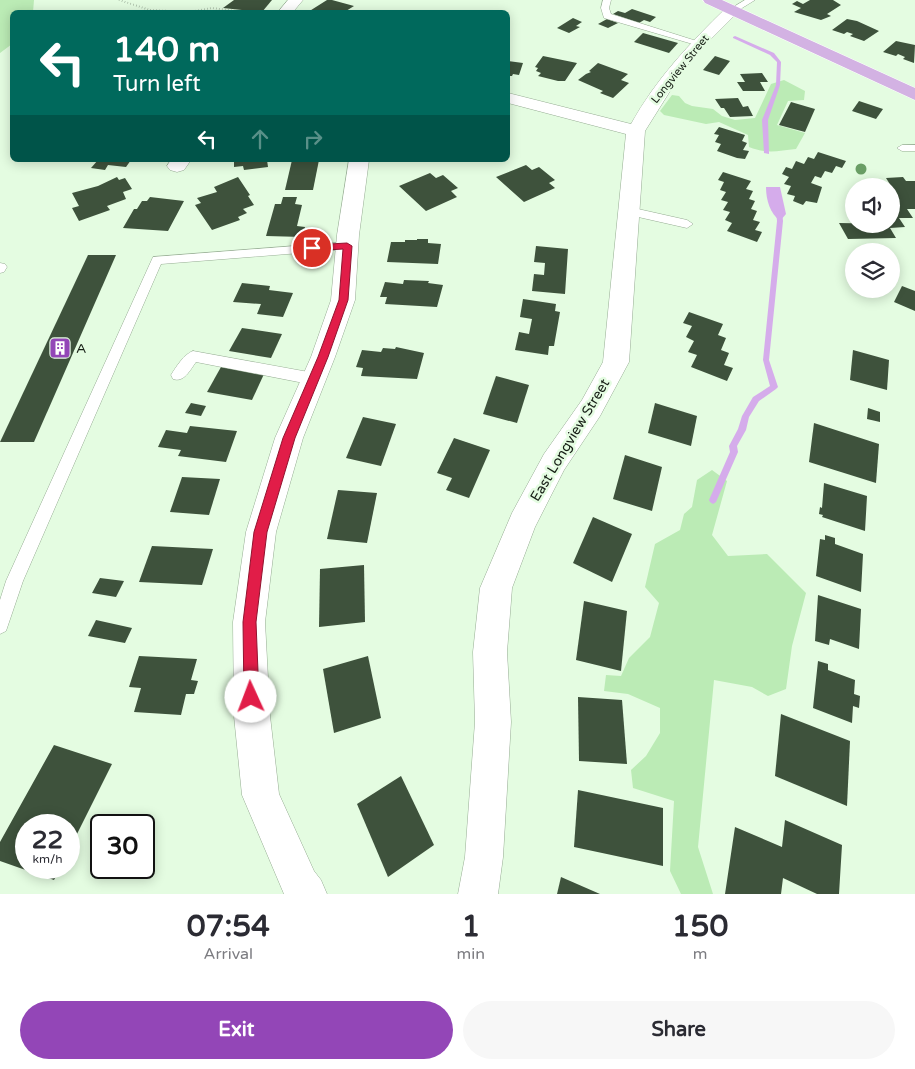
<!DOCTYPE html>
<html lang="en">
<head>
<meta charset="utf-8">
<style>
  body { margin:0; font-family:"Varela Round",sans-serif; background:#f7f7f7; color:#2b2b33; height:100vh; display:flex; flex-direction:column; font-size:19px; white-space:nowrap }
  * { box-sizing:border-box; margin:0 }
  p { font-size:16px; color:#7c7c81 }
  .icon { flex:none; width:28px; height:28px; fill:none; stroke:currentColor; stroke-width:2; stroke-linecap:round; stroke-linejoin:round }
  .map { position:relative; height:894px; overflow:hidden }
  .details { display:flex; flex-direction:column; background:#fff; flex:1 }
  .details>* { flex:none }
  .top-card { position:absolute; left:10px; top:10px; width:500px; height:152px; border-radius:8px; box-shadow:0 2px 12px #0003; background:#00695c; color:#fff; overflow:hidden }
  .fabs { position:absolute; left:845px; top:178px; display:grid; gap:10px }
  .fabs a { display:grid; place-items:center; width:55px; height:55px; border-radius:50%; background:#fff; box-shadow:0 2px 12px #0003; font-size:25px }
  .speed { position:absolute; left:15px; top:814px; display:flex; gap:10px; font-size:25px; font-weight:700; text-align:center }
  .speed>* { display:grid; place-content:center; width:65px; height:65px; border-radius:50%; background:#fff; box-shadow:0 2px 12px #0003; line-height:1 }
  .speed small { font-size:12px; font-weight:400 }
  .speed .limit { border:2px solid #111; border-radius:8px; background:#fff; color:#111 }
  .pin { position:absolute; display:grid; place-items:center; width:42px; height:42px; color:#fff; margin:-21px; border:2px solid #fff; border-radius:50%; box-shadow:0 1px 5px #0007 }
  .me { position:absolute; width:55px; margin:-28px; rotate:358deg; stroke-linejoin:round; filter:drop-shadow(0 0 4px #0008) }
  .turn { display:flex; align-items:center; gap:18px; height:105px; padding:0 20px; font-size:22px }
  .turn .icon { width:65px; height:65px; stroke-width:2.5 }
  .turn b { display:block; font-size:35px; line-height:42px }
  .lanes { display:flex; align-items:center; height:48px; padding:0 20px; background:#0003; justify-content:center; gap:25px; direction:ltr }
  .lanes .off { opacity:.35 }
  .eta { display:flex; justify-content:space-evenly; align-items:center; height:85px; text-align:center }
  .eta b { font-size:30px; font-weight:700; line-height:35px }
  .action { display:flex; gap:10px; margin-top:auto; padding:10px 20px }
  .action a { flex:1; height:58px; border-radius:30px; background:#9346b7; color:#fff; font-size:20px; font-weight:700; line-height:58px; text-align:center }
  .action a+a { background:#f7f7f7; color:#2b2b33 }
  .map>svg:first-child { display:block }
</style>
</head>
<body>
<div class="map">
<svg width="915" height="894" viewBox="0 0 915 894">
  <rect width="100%" height="100%" fill="#e4fce1"/>
  <g fill="#bbebb5">
    <path d="M0,0H34L33,12H12V44L0,53Z"/>
    <path d="M784,80L805,91L804,100L788,101L777,125L805,133L796,149C778,151 766,154 749,147L748,135L719,122L706,124L664,115L660,111L672,95L679,96L685,103L692,106L713,109L722,116L735,120L755,118L771,84Z"/>
    <path d="M712,470L727,481L712,535L728,556L767,554L806,593L792,646L786,689L768,696L752,687L714,680L698,847L713,894H681L670,871L674,801L633,788L631,770L646,756L660,733V708L628,694L604,691L606,675L621,676L629,658L650,637L659,603L645,587L655,544L680,530L684,514L692,507L697,480Z"/>
  </g>
  <path fill="#d5aceb" d="M766,187H780L786,214L780,221C770,213 766,200 766,187Z"/>
  <g fill="none" stroke-linecap="round" stroke-linejoin="round">
    <g fill="#d5aceb" fill-rule="evenodd">
      <path d="M735,36L774,53L781,62L780,85L768,120L769,154L764,153L762,120L776,85L777,62L770,55L733,38V37Z"/>
      <path d="M779,209L782,211L783,221L769,360L778,387L776,389L759,401L749,417L746,430L737,446L738,452L716,502L713,504L710,502L709,500L730,452L729,446L738,429L742,416L753,397L770,386L763,360L777,221L776,211Z"/>
    </g>
  </g>
  <g fill="#3e523c">
    <path d="M234,0H272L262,12L223,8Z"/>
    <path d="M327,0H332L354,6L346,11L350,12H308Z"/>
    <path d="M810,0H833L841,5L827,14L831,16L821,20L794,12L801,8L792,4L797,1L803,4Z"/>
    <path d="M632,9L656,17L650,22L644,20L639,23L613,14L618,11L625,13Z"/>
    <path d="M573,18L582,22L576,26L580,27L569,33L557,28Z"/>
    <path d="M607,19L618,23L608,28L598,24Z"/>
    <path d="M847,19L857,21L879,31L864,41L850,36L853,34L847,32L844,34L832,30Z"/>
    <path d="M643,33L678,43L669,53L634,42Z"/>
    <path d="M896,41L915,45L914,63L903,59L905,57L898,54L896,56L883,52Z"/>
    <path d="M543,56L577,63L565,81H558L538,76L541,73L536,71L538,68L535,67Z"/>
    <path d="M715,56L730,61L719,75L703,70Z"/>
    <path d="M508,61L523,63L519,75L513,74L512,76H508Z"/>
    <path d="M598,63L628,74L621,80L629,83L613,98L600,93L603,91L578,80L586,74L591,72L589,71Z"/>
    <path d="M762,73L768,82H760L765,91H743L737,82H745L740,74Z"/>
    <path d="M738,98L743,107L748,106L753,116L730,117L724,108H721L715,99Z"/>
    <path d="M859,101L883,109L876,119L852,111Z"/>
    <path d="M791,102L815,109L805,132L779,125Z"/>
    <path d="M719,127L745,135L742,141L747,143L743,150L749,151L745,159L737,158L717,151L721,144L715,142L719,135L714,134Z"/>
    <path d="M818,152L846,161L842,168L836,166L832,173L825,171L821,178L815,176L811,183L822,187L817,203L806,201L803,205L793,201L795,196L787,194L791,186L784,184L789,177L782,174L786,167L792,169L796,161L804,164L808,157L814,159Z"/>
    <path d="M98,160H131L126,167L108,165L105,170L91,168Z"/>
    <path d="M234,160H267L268,167L244,170L243,166L234,167Z"/>
    <path d="M292,160H319L313,190H285Z"/>
    <path d="M526,165L532,170L539,167L555,180L549,183L555,188L524,202L496,177Z"/>
    <path d="M723,172L751,181L746,189L753,191L749,199L755,201L751,209L757,211L753,220L760,222L755,230L762,232L757,242L727,231L732,223L725,220L730,212L723,210L728,202L721,200L726,192L720,190L724,182L718,180Z"/>
    <path d="M430,173L436,178L443,175L458,188L451,191L457,197L426,211L399,186Z"/>
    <path d="M117,177L119,180L125,178L132,189L123,192L126,199L107,206L110,210L79,221L72,208L79,206L72,193L98,186Z"/>
    <path d="M238,177L250,195L248,196L254,205L243,209L247,213L238,217L240,220L212,230L195,205L201,203L197,198L217,192L214,187Z"/>
    <path d="M903,177L906,181H915V209H907L913,218H899L905,227L890,228L896,238L848,239L839,223L891,224V186L886,178Z"/>
    <path d="M150,197L184,201L168,231L123,228L134,209H137L142,201H147Z"/>
    <path d="M283,197H297L295,204L302,205L297,226L305,227L303,237L266,236L275,204H281Z"/>
    <path d="M417,239H428V243L441,244L438,264L387,262L391,242H405V240H417Z"/>
    <path d="M536,246L568,249L565,294L532,291L534,274L544,275L545,263L534,262Z"/>
    <path d="M88,255H116L34,442H0Z"/>
    <path d="M404,280L429,281L428,283L443,285L437,307L385,304L387,297H380L385,282L403,284Z"/>
    <path d="M242,283L270,286L269,290L293,293L283,317L257,314L261,304L233,302Z"/>
    <path d="M902,286L915,291V311L894,302Z"/>
    <path d="M523,299L556,304L555,311L560,312L554,346H549L548,355L515,350L519,332L529,334L532,319L520,317Z"/>
    <path d="M689,312L723,324L718,335L726,338L721,350L729,353L724,365L733,368L727,381L691,367L697,355L688,352L694,341L686,337L692,326L683,323Z"/>
    <path d="M242,328L282,334L271,358L229,351Z"/>
    <path d="M396,347L424,353L417,379L361,376L363,368L356,367L362,350L381,352L383,348L395,349Z"/>
    <path d="M853,350L889,360L887,390L850,380Z"/>
    <path d="M221,367L264,374L252,400L207,392Z"/>
    <path d="M496,376L529,385L517,423L483,414Z"/>
    <path d="M191,403L206,406L201,416L185,413Z"/>
    <path d="M655,403L697,416L691,446L648,433Z"/>
    <path d="M868,408L880,412V422L867,419Z"/>
    <path d="M363,417L396,424L381,466L346,458Z"/>
    <path d="M814,423L879,444L876,483L809,462Z"/>
    <path d="M190,426L237,431L226,462L178,456L181,450L158,447L166,430L187,433Z"/>
    <path d="M454,438L490,450L469,498L446,490L452,478L437,473Z"/>
    <path d="M625,455L662,467L652,511L613,499Z"/>
    <path d="M182,477L220,479L209,515L170,512Z"/>
    <path d="M824,483L867,496L865,531L822,517L823,515L819,514L820,507L822,508Z"/>
    <path d="M338,490L377,493L367,543L327,539Z"/>
    <path d="M593,517L632,534L612,582L573,563Z"/>
    <path d="M825,535L835,538V544L863,554L861,592L816,576L820,539L825,540Z"/>
    <path d="M152,546L213,549L202,585L139,582Z"/>
    <path d="M364,565L365,622L319,627L320,569Z"/>
    <path d="M100,578L124,581L116,597L92,593Z"/>
    <path d="M818,595L861,609L859,649L830,639L829,645L815,641Z"/>
    <path d="M584,601L627,611L621,671L576,660Z"/>
    <path d="M96,620L132,628L125,643L88,636Z"/>
    <path d="M139,656L197,659L191,680L198,681L194,694H186L181,715L134,712L141,688L129,687Z"/>
    <path d="M368,656L381,718L334,733L323,669Z"/>
    <path d="M818,661L828,664V670L855,680L854,694L860,696L859,708L853,706L852,723L813,708Z"/>
    <path d="M578,697L622,700L627,764L579,761Z"/>
    <path d="M781,714L850,741L847,806L775,776Z"/>
    <path d="M54,745L112,764L69,850V825H26V868H60L54,880L0,861V842Z"/>
    <path d="M401,776L434,845L388,877L357,804Z"/>
    <path d="M578,790L663,808V866L574,847Z"/>
    <path d="M785,820L842,845L839,894H817L783,878L781,894H725L735,827L782,847Z"/>
    <path d="M561,877L600,894H557Z"/>
  </g>
  <g fill="none" stroke-linecap="round" stroke-linejoin="round">
    <g stroke="#96ac93" stroke-width="1">
      <g id="service">
        <path d="M603,0H611L609,8L611,14L703,43L702,45H696L604,18L601,8Z"/>
        <path d="M745,0H755L734,13L727,11Z"/>
        <path d="M915,145V151H902L897,148L902,145Z"/>
        <path d="M629,207L687,220L693,224L687,228L625,214L623,211Z"/>
        <path d="M347,242L353,246L351,249L161,264L23,581L6,631L0,634V600L6,581L153,257Z"/>
        <path d="M0,263L5,264L7,267L4,272L0,273Z"/>
        <path d="M193,351L314,373L319,375L321,379L319,383L314,385L196,362C190,370 184,383 173,379L171,375C176,367 184,354 193,351Z"/>
      </g>
    </g>
    <g stroke="#96ac93" stroke-width="1">
      <g id="minor">
        <path d="M288,0H303L293,12H278Z"/>
        <path d="M731,6L736,8L739,11L701,49L682,72L645,131L629,362L600,416L564,470L535,527L512,588L507,652L511,722L503,857L498,894H458L465,857L475,722L473,652L480,588L512,513L544,454L582,400L603,362L626,134L508,103V93L631,124C656,79 689,44 726,8Z"/>
        <path d="M171,160H191L184,170L177,172L170,170L167,166Z"/>
        <path d="M349,160H369L359,235L355,300L335,357L303,438L276,532L265,622L270,716L279,794L314,871L321,880L327,894H284L242,795L234,716L233,622L246,532L275,438L311,357L331,300L337,235Z"/>
      </g>
    </g>
    <g stroke="#fff" stroke-width="1">
      <path id="primary" d="M703,0H722L915,88V100L705,3Z"/>
    </g>
    <path stroke="#889986" stroke-width="2" stroke-dasharray="0.5 2.5" stroke-linecap="butt" d="M119,0L150,10L189,12L212,8L244,12"/>
    <use href="#service" fill="#fff" fill-rule="evenodd"/>
    <use href="#minor" fill="#fff" fill-rule="evenodd"/>
    <use href="#primary" fill="#d3b2e3" fill-rule="evenodd"/>
  </g>
  <circle fill="#6a9e65" cx="861" cy="169" r="5.5"/>
  <path fill="#e11d48" stroke="#92132f" d="M347,243L352,246L348,300L328,357L295,438L267,532L256,622L259,697L256,702L251,705L246,702L244,697L243,622L254,532L283,438L318,357L339,300L343,249L312,251L307,248L312,245Z"/>
  <defs>
    <g id="building-square" transform="scale(1.125)"><rect x="-9" y="-9" width="18" height="18" rx="4" fill="#9346b7" stroke="#e4fce1"/><path d="M-4-6H4V6H1V3H-1V6H-4ZM-2.5-4.3h1.7v1.8h-1.7ZM.8-4.3h1.7v1.8H.8ZM-2.5-1h1.7V.8h-1.7ZM.8-1h1.7V.8H.8Z" fill="#fff"/></g>
  </defs>
  <g fill-rule="evenodd">
    <use href="#building-square" x="60" y="348"/>
  </g>
  <g text-anchor="middle" dominant-baseline="central" stroke-width="5" stroke-linejoin="round" paint-order="stroke">
    <g font-size="11" fill="#161e15" stroke="#e4fce1">
      <text transform="translate(680 69) rotate(-51)">Longview Street</text>
    </g>
    <g font-size="14" fill="#161e15" stroke="#e4fce1" text-anchor="start">
      <text x="76" y="348">A</text>
    </g>
    <g font-size="14" fill="#161e15" stroke="#e4fce1">
      <text transform="translate(570 440) rotate(-59)">East Longview Street</text>
    </g>
  </g>
</svg>
<div class="fabs">
<a><svg class="icon" aria-label="sound" viewBox="0 0 24 24"><path d="M4 9h4l5-4v14l-5-4H4zM17 9q2 3 0 6"/></svg></a>
<a><svg class="icon" aria-label="layers" viewBox="0 0 24 24"><path d="M12 4l9 5-9 5-9-5zM3 14l9 5 9-5"/></svg></a>
</div>
<div class="speed"><div>22<small>km/h</small></div><div class="limit">30</div></div>
<div class="pin" style="left:312px;top:248px;background:#d93025"><svg class="icon" aria-label="arrive" viewBox="0 0 24 24"><path d="M6 21V4h12l-3 4 3 4H6"/></svg></div>
<svg class="me" style="left:251px;top:697px" viewBox="-20 -20 40 40"><circle r="19" fill="#fff"/><path d="M0-13L10 11 0 6-10 11z" fill="#e11d48"/></svg>
<div class="top-card">
<div class="turn"><svg class="icon" aria-label="left" viewBox="0 0 24 24"><path d="M17 20v-9H6M10 6l-5 5 5 5"/></svg><div><b>140 m</b>Turn left</div></div>
<div class="lanes"><svg class="icon" aria-label="left" viewBox="0 0 24 24"><path d="M17 20v-9H6M10 6l-5 5 5 5"/></svg><svg class="icon off" aria-label="ahead" viewBox="0 0 24 24"><path d="M12 20V5M6 11l6-6 6 6"/></svg><svg class="icon off" aria-label="right" viewBox="0 0 24 24"><path d="M7 20v-9h11M14 6l5 5-5 5"/></svg></div>
</div>
</div>
<section class="details">
<div class="eta">
<div><b>07:54</b><p>Arrival</p></div>
<div><b>1</b><p>min</p></div>
<div><b>150</b><p>m</p></div>
</div>
<div class="action"><a>Exit</a><a>Share</a></div>
</section>
</body>
</html>
